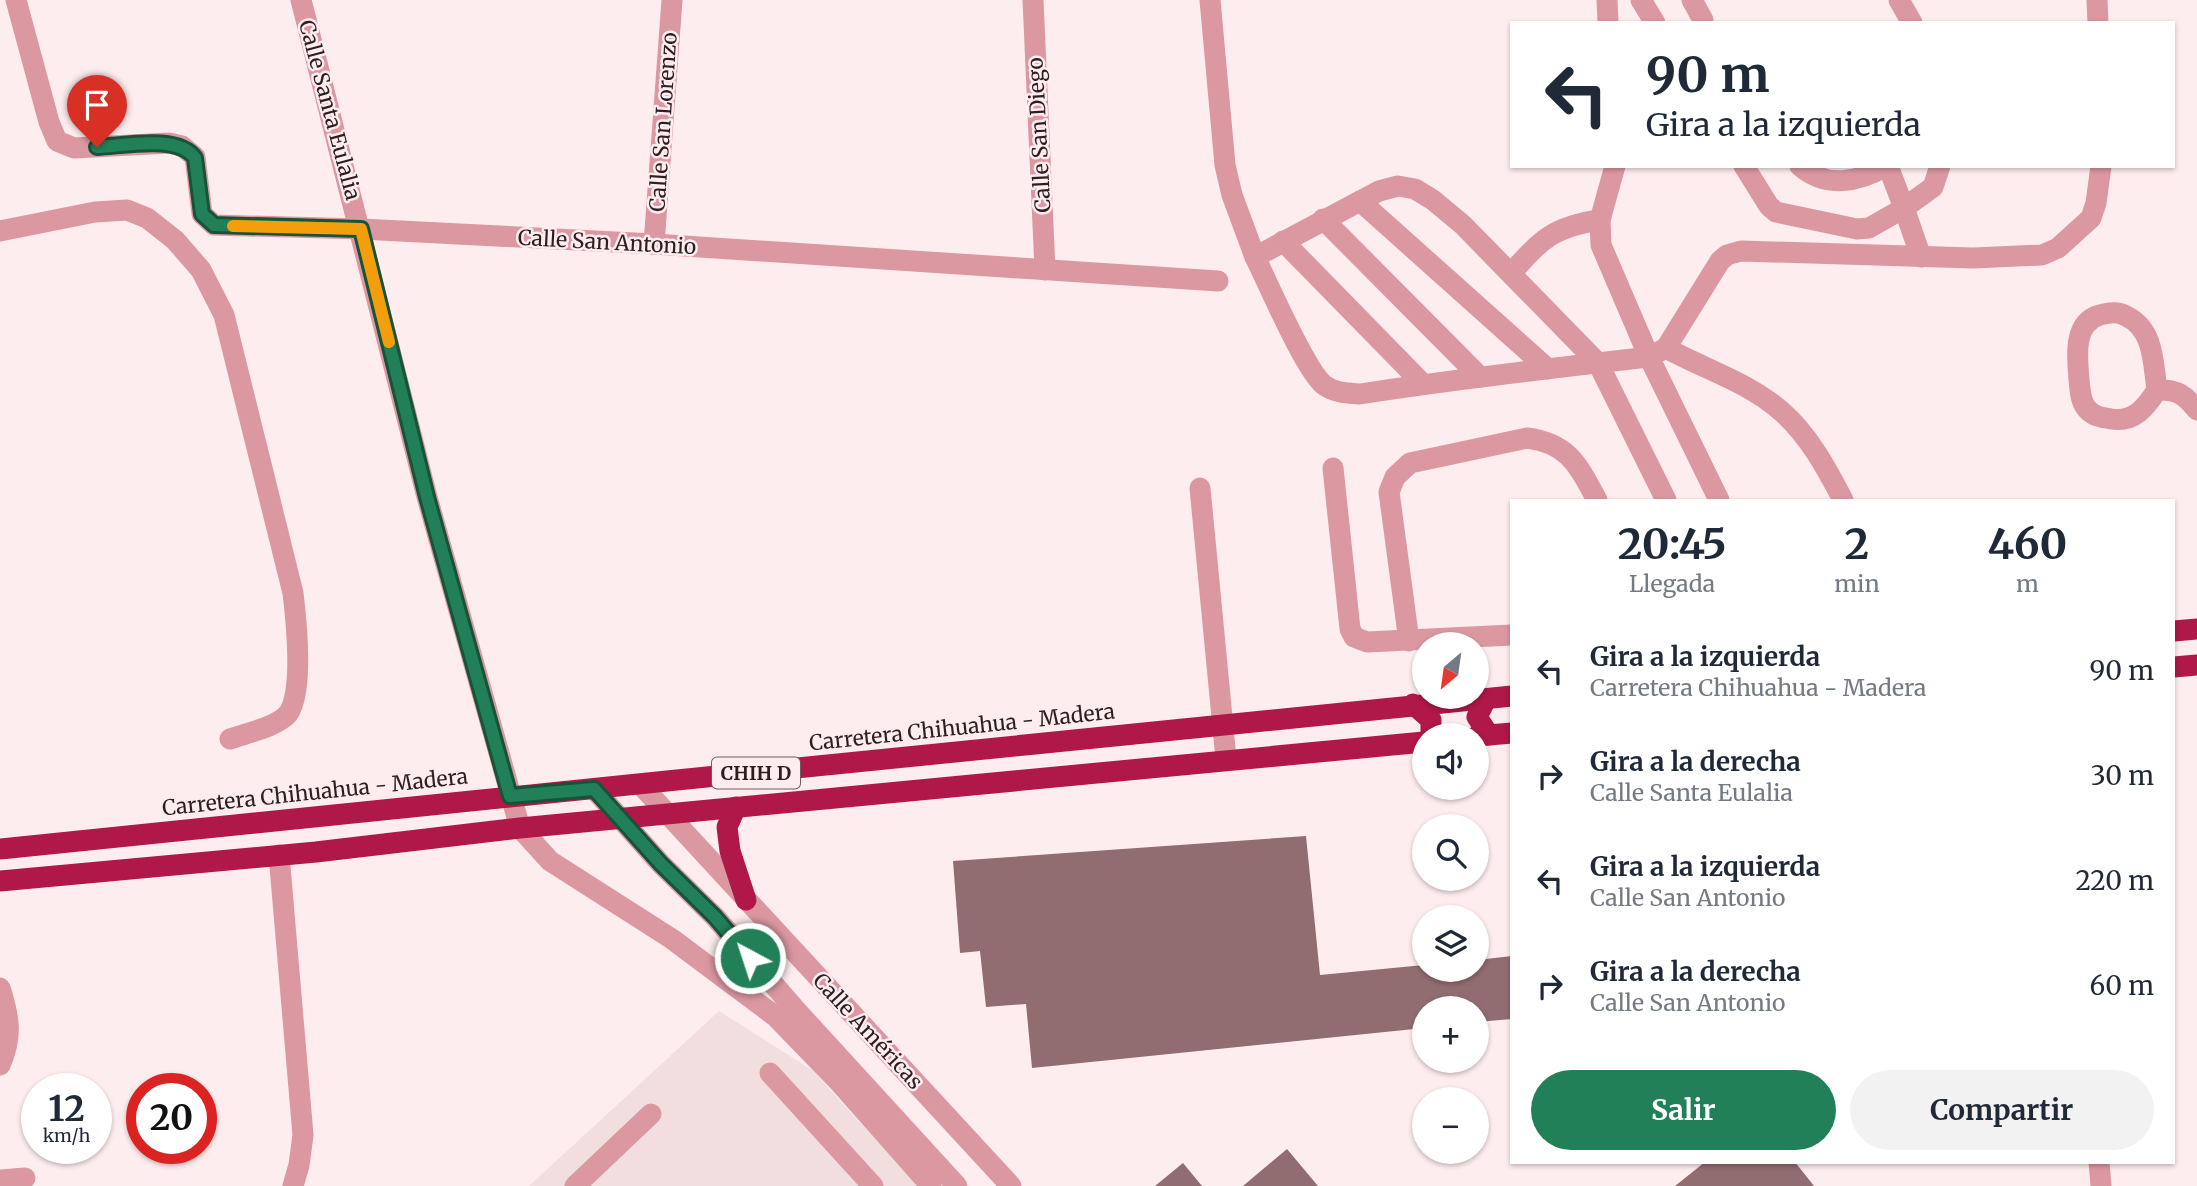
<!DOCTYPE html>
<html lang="es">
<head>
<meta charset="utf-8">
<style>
  body { margin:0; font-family:Merriweather,serif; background:#f2f2f3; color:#1f2937; height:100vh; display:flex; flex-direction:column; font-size:26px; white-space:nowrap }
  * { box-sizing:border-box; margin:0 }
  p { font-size:23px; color:#747a83 }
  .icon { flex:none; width:38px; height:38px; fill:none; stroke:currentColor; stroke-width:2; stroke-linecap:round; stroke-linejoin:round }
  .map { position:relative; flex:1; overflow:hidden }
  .drawer { position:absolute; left:1510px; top:499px; width:665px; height:665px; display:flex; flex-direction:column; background:#fff; border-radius:0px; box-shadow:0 2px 5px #0004 }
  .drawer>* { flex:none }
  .hud { position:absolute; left:1510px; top:21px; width:665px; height:147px; border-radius:0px; box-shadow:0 2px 5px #0004; background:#fff; color:#1f2937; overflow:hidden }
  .needle { width:46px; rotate:209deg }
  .fabs { position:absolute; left:1412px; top:632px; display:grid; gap:14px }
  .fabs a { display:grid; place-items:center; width:77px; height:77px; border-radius:50%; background:#fff; box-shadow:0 2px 5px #0004; font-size:35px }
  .speed { position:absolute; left:21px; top:1073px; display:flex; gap:14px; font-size:35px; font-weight:700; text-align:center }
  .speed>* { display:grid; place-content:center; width:91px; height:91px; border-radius:50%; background:#fff; box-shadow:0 2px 5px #0004; line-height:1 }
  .speed small { font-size:18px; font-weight:400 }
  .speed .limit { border:10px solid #d22; background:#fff; color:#111 }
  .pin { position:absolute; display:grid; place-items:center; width:60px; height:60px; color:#fff; margin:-72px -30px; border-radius:50% 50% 50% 0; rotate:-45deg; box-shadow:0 0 7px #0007 }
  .pin .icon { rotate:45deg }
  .me { position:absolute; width:77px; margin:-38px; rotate:320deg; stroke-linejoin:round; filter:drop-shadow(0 0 5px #0008) }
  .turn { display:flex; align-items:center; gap:24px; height:147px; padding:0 21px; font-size:32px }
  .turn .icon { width:91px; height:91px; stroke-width:2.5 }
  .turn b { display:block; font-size:49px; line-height:60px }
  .eta { display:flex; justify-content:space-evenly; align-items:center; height:119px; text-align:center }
  .eta b { font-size:42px; font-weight:700; line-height:49px }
  .button { display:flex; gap:14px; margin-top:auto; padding:14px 21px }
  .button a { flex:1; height:80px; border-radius:42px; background:#228058; color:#fff; font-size:28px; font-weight:700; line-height:80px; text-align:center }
  .button a+a { background:#f2f2f3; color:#1f2937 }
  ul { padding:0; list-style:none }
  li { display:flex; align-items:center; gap:21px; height:105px; padding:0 21px }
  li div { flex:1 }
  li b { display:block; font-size:26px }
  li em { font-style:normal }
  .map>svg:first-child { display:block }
</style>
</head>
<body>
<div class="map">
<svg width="2197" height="1186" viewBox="0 0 2197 1186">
  <rect width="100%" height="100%" fill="#feedef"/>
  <path fill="#f2dddf" d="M719,1011L812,1070L918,1186H529Z"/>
  <g fill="#916c71">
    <path d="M1306,836L1320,975L1424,965V970H1477V960L1512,956V1019L1477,1022V1008H1424V1028L1032,1068L1026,1004L986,1007L980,951L960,953L953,861Z"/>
    <path d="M1287,1149L1318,1186H1243Z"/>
    <path d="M1705,1162H1795L1814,1186H1675Z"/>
    <path d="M1183,1163L1202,1186H1155Z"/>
  </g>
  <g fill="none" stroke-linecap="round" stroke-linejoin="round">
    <g stroke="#dc98a1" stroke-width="21">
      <path d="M16,0L49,122L57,141L74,148L169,143L182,146L195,157L202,214L214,225L361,229L654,244L1218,281"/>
      <path d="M301,0L427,497L520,828L550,861L672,939L775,1016L840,1083L931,1186"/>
      <path d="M1033,0L1045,270"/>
      <path d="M1210,0L1225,165L1232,195L1255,257"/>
      <path d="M1607,0L1608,23"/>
      <path d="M1641,0L1655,23"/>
      <path d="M1692,0L1703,20"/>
      <path d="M1899,0L1912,23"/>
      <path d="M2097,0L2098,23"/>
      <path d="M1615,166L1600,220L1601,245L1649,357L1666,348L1720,261L1727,255L1741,251L1973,258L2042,255L2058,248L2091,218L2096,203L2101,166"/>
      <path d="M1744,166L1769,206L1776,212L1857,229L1869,228L1904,208L1888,166"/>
      <path d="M1800,166C1826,189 1859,182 1886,166"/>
      <path d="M1360,201L1548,369"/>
      <path d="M1323,219L1480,377"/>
      <path d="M0,231L95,212L127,210L147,218L175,240L201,270L224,315L293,593C296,618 305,699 286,716C272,728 247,733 230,739"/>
      <path d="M1283,241L1423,384"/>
      <path d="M654,244L672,0"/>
      <path d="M1921,257L1904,208L1933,187L1940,166"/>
      <path d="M1511,274C1539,240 1555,226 1600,220"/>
      <path d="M1666,348C1704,369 1748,382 1781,411C1808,434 1827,469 1843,500"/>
      <path d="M2157,390C2146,407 2134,423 2111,419C2102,417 2094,417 2087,409C2080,401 2080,390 2079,379C2077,357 2073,322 2100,315C2109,313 2117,311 2126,316C2154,329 2153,362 2157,390C2177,389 2185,395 2197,410"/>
      <path d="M1333,468L1350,629L1354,637L1367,642L1512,635"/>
      <path d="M1200,488L1226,759"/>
      <path d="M1666,500L1598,363L1463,225L1433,200L1415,189L1398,186L1379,191L1255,257C1268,283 1305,370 1324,385C1335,393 1347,393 1360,394C1456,379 1553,368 1649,357L1719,500"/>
      <path d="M1409,641L1389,492L1395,477L1410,463L1527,438C1569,443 1579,467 1597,500"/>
      <path d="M640,784L1011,1186"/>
      <path d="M594,789L661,864L715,917L794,1008L957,1186"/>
      <path d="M279,855L303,1135L299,1165L293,1186"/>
      <path d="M0,988C9,1016 13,1037 0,1065"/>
      <path d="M770,1073L873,1186"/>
      <path d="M2099,1162L2101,1186"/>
      <path d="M0,1180L25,1178"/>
      <path d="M575,1186L651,1114"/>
    </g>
    <g stroke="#af1848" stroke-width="21">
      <path d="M2174,631L2197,629"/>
      <path d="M2174,667L2197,665"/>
      <path d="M1486,699L1477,717L1489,735"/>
      <path d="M1413,704L1431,720V735"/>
      <path d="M1477,736L1512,733"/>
      <path d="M736,807L727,827L730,851L746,900"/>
      <path d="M0,849C504,800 1008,743 1512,696"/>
      <path d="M0,881L316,852L520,828L1424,742"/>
    </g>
  </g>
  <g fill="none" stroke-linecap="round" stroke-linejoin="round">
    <g stroke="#165339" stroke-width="18">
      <path id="route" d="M97,147C124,146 178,134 195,158L202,214L214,225L361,229L427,497L510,796L594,789L661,864L715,917L750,958"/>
    </g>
    <use href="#route" stroke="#228058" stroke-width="12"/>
    <path stroke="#f59e0b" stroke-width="12" d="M233,226L361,229L389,342"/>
  </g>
  <g text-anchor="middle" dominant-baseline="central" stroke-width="5" stroke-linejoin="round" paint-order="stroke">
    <rect fill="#feedef" stroke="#6c5c5e" stroke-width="2" x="712" y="757.5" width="88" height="31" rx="5"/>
    <g font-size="19" font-weight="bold" fill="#2d1e20">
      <text x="756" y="773">CHIH D</text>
    </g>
    <g font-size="21" fill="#2d1e20" stroke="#feedef">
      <text transform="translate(330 110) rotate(75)">Calle Santa Eulalia</text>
      <text transform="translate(663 122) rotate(-86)">Calle San Lorenzo</text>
      <text transform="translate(1039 135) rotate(-93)">Calle San Diego</text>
      <text transform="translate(607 242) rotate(3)">Calle San Antonio</text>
      <text transform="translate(962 727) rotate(-6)">Carretera Chihuahua - Madera</text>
      <text transform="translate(315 792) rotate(-6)">Carretera Chihuahua - Madera</text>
      <text transform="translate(868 1031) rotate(47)">Calle Américas</text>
    </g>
  </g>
</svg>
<div class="fabs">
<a><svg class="needle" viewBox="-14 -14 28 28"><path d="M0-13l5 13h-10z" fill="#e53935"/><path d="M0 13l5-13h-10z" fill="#747a83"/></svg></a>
<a><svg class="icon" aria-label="sound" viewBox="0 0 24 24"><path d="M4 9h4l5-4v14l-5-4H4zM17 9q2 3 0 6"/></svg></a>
<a><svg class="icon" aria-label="search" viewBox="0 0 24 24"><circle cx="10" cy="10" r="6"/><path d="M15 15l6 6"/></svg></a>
<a><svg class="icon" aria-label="layers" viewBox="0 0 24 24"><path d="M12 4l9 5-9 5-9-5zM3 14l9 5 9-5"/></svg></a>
<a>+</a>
<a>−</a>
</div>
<div class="speed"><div>12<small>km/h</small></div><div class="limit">20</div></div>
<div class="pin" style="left:97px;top:147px;background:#d93025"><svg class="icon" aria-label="arrive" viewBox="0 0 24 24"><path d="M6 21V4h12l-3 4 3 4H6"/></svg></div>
<svg class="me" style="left:750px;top:958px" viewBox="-20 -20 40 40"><circle r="17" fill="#228058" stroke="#fff" stroke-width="3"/><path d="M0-11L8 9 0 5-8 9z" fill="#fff"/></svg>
<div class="hud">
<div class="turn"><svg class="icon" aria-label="left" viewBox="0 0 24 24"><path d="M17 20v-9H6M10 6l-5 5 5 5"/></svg><div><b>90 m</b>Gira a la izquierda</div></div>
</div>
<section class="drawer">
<div class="eta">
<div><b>20:45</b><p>Llegada</p></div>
<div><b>2</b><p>min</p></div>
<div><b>460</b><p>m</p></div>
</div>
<ul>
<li><svg class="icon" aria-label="left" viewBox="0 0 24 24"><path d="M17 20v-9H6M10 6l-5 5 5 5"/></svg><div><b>Gira a la izquierda</b><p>Carretera Chihuahua - Madera</p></div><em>90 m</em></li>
<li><svg class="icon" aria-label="right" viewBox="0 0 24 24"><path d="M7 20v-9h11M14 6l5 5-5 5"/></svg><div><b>Gira a la derecha</b><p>Calle Santa Eulalia</p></div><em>30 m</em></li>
<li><svg class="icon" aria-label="left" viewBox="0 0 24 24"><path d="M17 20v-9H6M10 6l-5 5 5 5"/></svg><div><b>Gira a la izquierda</b><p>Calle San Antonio</p></div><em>220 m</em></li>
<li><svg class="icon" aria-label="right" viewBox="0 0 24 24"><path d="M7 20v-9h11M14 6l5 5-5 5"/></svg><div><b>Gira a la derecha</b><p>Calle San Antonio</p></div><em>60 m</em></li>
</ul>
<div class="button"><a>Salir</a><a>Compartir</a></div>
</section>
</div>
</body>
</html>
